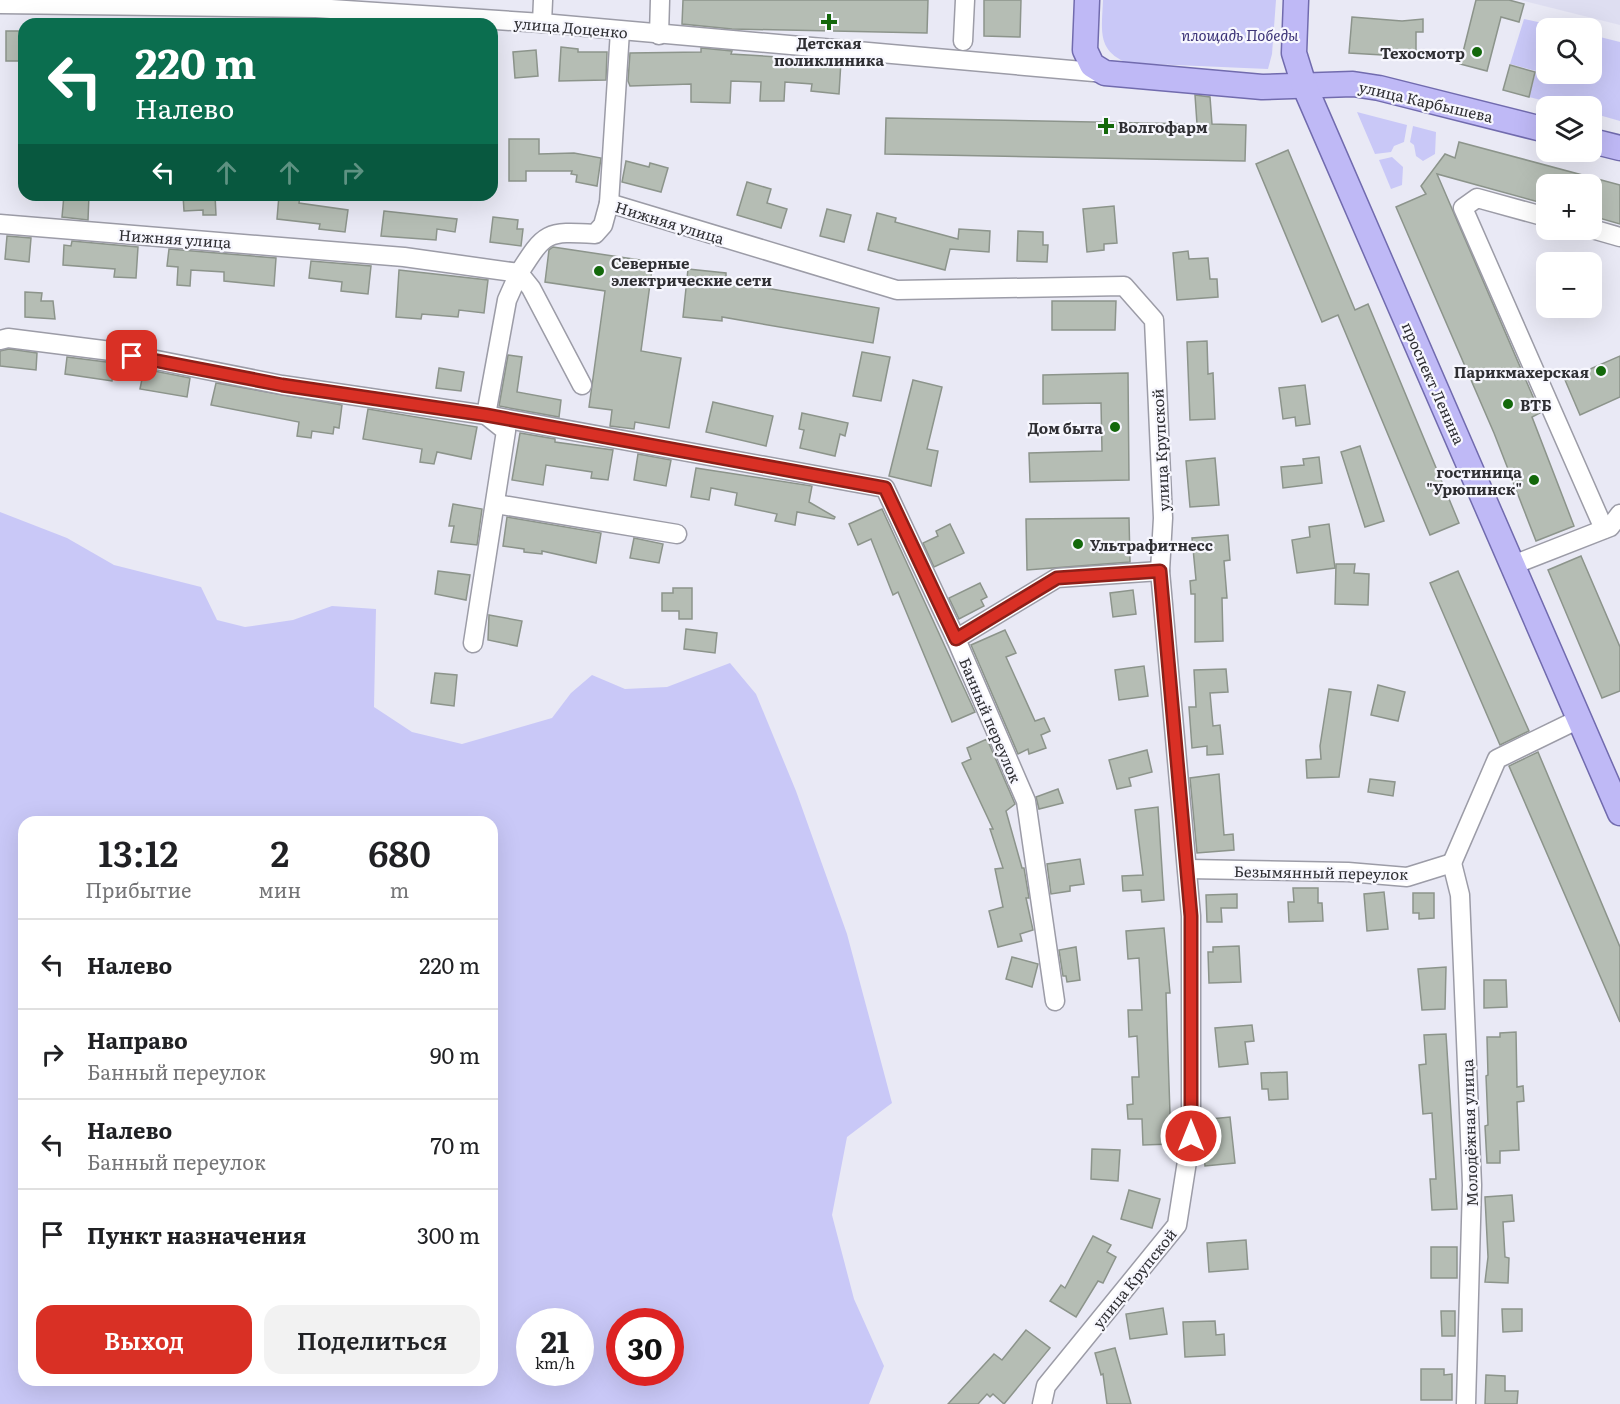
<!DOCTYPE html>
<html lang="ru">
<head>
<meta charset="utf-8">
<style>
  body { margin:0; font-family:Literata,serif; background:#f2f2f2; color:#202124; height:100vh; display:flex; flex-direction:column; font-size:22px; white-space:nowrap }
  * { box-sizing:border-box; margin:0 }
  p { font-size:20px; color:#757577 }
  .icon { flex:none; width:33px; height:33px; fill:none; stroke:currentColor; stroke-width:2; stroke-linecap:round; stroke-linejoin:round }
  .map { position:relative; flex:1; overflow:hidden }
  .details { position:absolute; left:18px; top:816px; width:480px; height:570px; display:flex; flex-direction:column; background:#fff; border-radius:18px; box-shadow:0 6px 24px #0002 }
  .details>* { flex:none }
  .hud { position:absolute; left:18px; top:18px; width:480px; height:183px; border-radius:18px; box-shadow:0 6px 24px #0002; background:#0b6e4f; color:#fff; overflow:hidden }
  .tools { position:absolute; left:1536px; top:18px; display:grid; gap:12px }
  .tools a { display:grid; place-items:center; width:66px; height:66px; border-radius:12px; background:#fff; box-shadow:0 6px 24px #0002; font-size:30px }
  .speed { position:absolute; left:516px; top:1308px; display:flex; gap:12px; font-size:30px; font-weight:700; text-align:center }
  .speed>* { display:grid; place-content:center; width:78px; height:78px; border-radius:50%; background:#fff; box-shadow:0 6px 24px #0002; line-height:1 }
  .speed small { font-size:15px; font-weight:400 }
  .speed .limit { border:9px solid #d22; background:#fff; color:#111 }
  .pin { position:absolute; display:grid; place-items:center; width:51px; height:51px; color:#fff; margin:-26px; border-radius:12px; box-shadow:0 3px 9px #0006 }
  .me { position:absolute; width:66px; margin:-33px; rotate:0deg; stroke-linejoin:round; filter:drop-shadow(0 0 4px #0008) }
  .turn { display:flex; align-items:center; gap:21px; height:126px; padding:0 18px; font-size:27px }
  .turn .icon { width:78px; height:78px; stroke-width:2.5 }
  .turn b { display:block; font-size:42px; line-height:51px }
  .lanes { display:flex; align-items:center; height:57px; padding:0 18px; background:#0003; justify-content:center; gap:30px; direction:ltr }
  .lanes .off { opacity:.35 }
  .eta { display:flex; justify-content:space-evenly; align-items:center; height:102px; text-align:center }
  .eta b { font-size:36px; font-weight:600; line-height:42px }
  .cta { display:flex; gap:12px; margin-top:auto; padding:12px 18px }
  .cta a { flex:1; height:69px; border-radius:18px; background:#d93025; color:#fff; font-size:24px; font-weight:600; line-height:69px; text-align:center }
  .cta a+a { background:#f2f2f2; color:#202124 }
  ul { padding:0; list-style:none }
  li { display:flex; align-items:center; gap:18px; height:90px; padding:0 18px; border-top:2px solid #e0e0e0 }
  li div { flex:1 }
  li b { display:block; font-size:22px }
  li em { font-style:normal }
  .map>svg:first-child { display:block }
</style>
</head>
<body>
<div class="map">
<svg width="1620" height="1404" viewBox="0 0 1620 1404">
  <rect width="100%" height="100%" fill="#e9e9f5"/>
  <path fill="#dedef1" d="M1521,0H1620V25L1524,1Z"/>
  <g fill="#c9c8f7" fill-rule="evenodd">
    <path d="M1103,0H1276L1272,54L1268,69L1128,63C1096,51 1102,29 1103,0Z"/>
    <path d="M1524,19L1566,28H1546V74H1592V35L1620,42V121L1592,113V106H1565L1529,97L1536,71L1510,64Z"/>
    <path d="M1357,112L1407,125L1404,142L1394,146L1391,152L1375,154Z"/>
    <path d="M1413,126L1436,132L1435,154L1423,161L1416,156L1414,145L1410,142Z"/>
    <path d="M1392,157L1403,167L1402,185L1391,189L1379,160Z"/>
    <path d="M0,512L67,538L114,565L201,587L217,620L245,627L293,620L332,606L376,609L374,707L412,732L462,744L552,718L571,693L592,675L625,689L667,687L730,663L756,694L796,791L847,934L892,1103L847,1137L832,1215L854,1299L884,1366L869,1404H0ZM24,822H492V1380H24ZM530,1322H580V1372H530ZM620,1322H670V1372H620Z"/>
  </g>
  <g fill="#b5bdb4" stroke="#8c948b" stroke-width="1.5">
    <path d="M683,0H928L927,33L732,29L682,24Z"/>
    <path d="M984,0H1021L1020,37L984,36Z"/>
    <path d="M1476,0H1509L1524,4L1519,22L1501,17L1487,71L1460,64Z"/>
    <path d="M1352,17L1402,21L1423,19V32H1416V57L1349,53Z"/>
    <rect x="6" y="31" width="18" height="30"/>
    <path d="M561,47L578,49V52H607L606,80L559,81Z"/>
    <path d="M701,48L732,51L731,54L841,61L839,94L811,91L812,84L785,82L784,101H760L761,82L731,81L730,103L691,102V84L630,86L628,81L630,53L701,52Z"/>
    <path d="M536,50L538,76L515,78L513,52Z"/>
    <path d="M1510,65L1535,72L1529,97L1503,90Z"/>
    <path d="M1195,95L1210,97L1212,124L1246,125L1245,161L885,154L886,118L1197,124Z"/>
    <path d="M509,139H539V154L574,153L601,158L597,186L576,182L577,175L571,174L572,171H526V181H509Z"/>
    <path d="M1459,142L1620,185V224L1592,216V184H1546V204L1437,174L1540,413L1532,417L1574,526L1536,541L1494,433L1396,207L1426,194L1421,186L1445,154L1455,158Z"/>
    <path d="M1288,150L1355,310L1368,304L1459,523L1430,535L1338,315L1322,322L1256,164Z"/>
    <path d="M626,161L649,167L650,163L668,168L661,192L622,182Z"/>
    <path d="M747,182L771,189L767,203L787,209L781,228L737,215Z"/>
    <path d="M64,195H89L88,220L62,217Z"/>
    <path d="M183,195H215L216,215H203V210L184,211Z"/>
    <path d="M279,195H300L299,203L348,210L345,232L319,229L320,224L277,219Z"/>
    <path d="M1114,206L1117,243L1104,244V250L1087,252L1083,209Z"/>
    <path d="M827,209L851,215L844,242L820,236Z"/>
    <path d="M384,211L457,219L455,232L437,229L436,240L381,236Z"/>
    <path d="M877,213L896,218L895,222L958,239L959,229L990,231L989,252L950,249L945,270L868,250Z"/>
    <path d="M493,217L518,220L517,229H523L521,246L490,242Z"/>
    <path d="M1018,231L1043,232V245H1048L1047,262L1017,261Z"/>
    <path d="M7,236L31,238L29,262L5,259Z"/>
    <path d="M72,241L138,247L136,278L114,277L115,269L63,265L64,245L71,246Z"/>
    <path d="M553,247L653,262L641,351L681,358L669,428L635,422L634,429L610,426L612,410L589,407L605,291L545,282L549,250Z"/>
    <path d="M169,249L276,258L274,286L224,281V272L191,270L190,286L177,285L178,267L167,266Z"/>
    <path d="M1188,251L1189,259L1208,258L1210,279H1217L1218,297L1177,300L1173,253Z"/>
    <path d="M311,261L371,266L368,294L341,291L342,282L309,278Z"/>
    <path d="M688,269L726,273V281L879,308L873,343L722,317V321L683,317Z"/>
    <path d="M399,270L488,280L484,313L459,310L458,317L422,314L421,319L396,317Z"/>
    <path d="M25,292L42,293L41,301H53L55,319L25,317Z"/>
    <path d="M1052,301H1116L1115,330H1052Z"/>
    <path d="M1207,341L1208,374L1213,373L1215,419L1190,420L1187,342Z"/>
    <path d="M9,349L37,353L36,370L0,366V351Z"/>
    <path d="M862,352L890,357L881,401L853,396Z"/>
    <path d="M508,355L522,357L517,392L561,400L559,417L499,406Z"/>
    <path d="M1620,356V397L1580,415L1565,380Z"/>
    <path d="M67,357L114,363L112,381L65,374Z"/>
    <path d="M439,368L464,372L461,391L436,388Z"/>
    <path d="M144,369L190,378L187,397L140,389Z"/>
    <path d="M1128,373L1129,480L1030,482L1029,453L1102,451L1101,403L1043,404V375Z"/>
    <path d="M913,380L942,387L927,449L938,451L931,486L889,476Z"/>
    <path d="M216,383L342,405L339,428L334,427L333,434L312,431L311,438L297,436L299,422L211,405Z"/>
    <path d="M1305,385L1310,424L1296,426L1295,417L1283,419L1279,388Z"/>
    <path d="M713,402L773,416L766,446L706,432Z"/>
    <path d="M368,409L477,427L471,459L437,452L434,464L420,462L422,449L363,439Z"/>
    <path d="M802,413L848,423L845,436L840,434L835,456L800,448L804,430L799,429Z"/>
    <path d="M520,433L555,439V442L613,450L608,480L591,478L592,472L546,465L543,485L512,480Z"/>
    <path d="M1360,446L1384,521L1365,527L1341,452Z"/>
    <path d="M638,454L671,460L666,486L634,480Z"/>
    <path d="M1319,457L1322,483L1283,488L1281,467L1304,465L1303,459Z"/>
    <path d="M1215,458L1219,505L1190,507L1186,461Z"/>
    <path d="M696,468L812,486L809,502L835,517L834,519L797,512L795,525L775,521L777,514L735,505L737,493L711,488L709,500L691,497Z"/>
    <path d="M453,504L482,509L477,545L451,542L454,526H449Z"/>
    <path d="M882,509L975,712L952,722L898,592L893,595L871,539L858,545L849,524Z"/>
    <path d="M507,517L601,533L596,563L542,551V554L524,552V549L503,546Z"/>
    <path d="M1129,518L1130,562L1027,570L1026,519Z"/>
    <path d="M950,524L964,553L934,567L923,543L938,536L936,531Z"/>
    <path d="M1329,524L1335,568L1297,573L1292,540L1310,537L1309,527Z"/>
    <path d="M1228,535L1230,560L1224,561L1227,598H1222L1223,641L1195,642V594H1191L1190,581L1196,580L1192,538Z"/>
    <path d="M634,538L663,544L659,563L630,558Z"/>
    <path d="M1581,556L1620,647V691L1602,698L1548,570Z"/>
    <path d="M1336,564H1355L1354,573L1369,574L1368,605L1335,604Z"/>
    <path d="M438,571L470,575L466,600L435,594Z"/>
    <path d="M1458,571L1529,731L1500,745L1430,583Z"/>
    <path d="M980,583L987,597L981,600L984,606L959,619L949,598Z"/>
    <path d="M673,588H692V619H679V611H662V593H673Z"/>
    <path d="M1133,590L1136,614L1113,617L1110,593Z"/>
    <path d="M489,615L522,621L517,646L488,640Z"/>
    <path d="M686,629L717,633L715,653L684,649Z"/>
    <path d="M1005,630L1016,653L1006,657L1035,721L1044,718L1050,731L1041,735L1046,748L1029,754L1028,749L1018,754L971,645Z"/>
    <path d="M1144,666L1148,696L1119,700L1115,670Z"/>
    <path d="M1226,669L1228,692L1210,693L1213,726L1220,725L1223,754L1207,755V746L1192,748L1189,707H1196L1194,670Z"/>
    <path d="M435,673L457,675L454,706L431,703Z"/>
    <path d="M1378,685L1405,692L1398,721L1371,715Z"/>
    <path d="M1329,689L1351,692L1339,777L1307,778L1306,760L1321,759L1320,746Z"/>
    <path d="M987,739L1015,804L1006,811L1022,868H1024L1029,898H1026L1033,930L1020,934L1022,941L998,947L989,911L1003,907L995,869L1003,868L990,829H993L962,763L971,759L967,748Z"/>
    <path d="M1147,750L1152,772L1129,778L1131,786L1117,789L1109,760Z"/>
    <path d="M1538,752L1620,947V1022L1509,766Z"/>
    <path d="M1219,774L1224,835L1233,834L1234,850L1197,853L1190,778Z"/>
    <path d="M1370,779L1395,782L1393,796L1368,792Z"/>
    <path d="M1058,789L1063,803L1039,809L1036,797Z"/>
    <path d="M1158,807L1164,900L1142,902L1141,890L1123,891L1122,876L1143,875L1135,810Z"/>
    <path d="M1080,859L1084,884L1070,886V891L1051,894L1047,864Z"/>
    <path d="M1293,888H1318V903H1322L1323,921L1289,922L1288,902H1294Z"/>
    <path d="M1384,892L1388,929L1367,931L1364,894Z"/>
    <path d="M1413,893H1434V918L1419,919V913H1413Z"/>
    <path d="M1237,894V908H1221L1222,922H1207L1206,895Z"/>
    <path d="M1164,928L1170,993H1166L1171,1144L1143,1145L1142,1119H1128L1127,1105L1133,1104L1132,1077H1139L1137,1036L1129,1037L1128,1010H1142L1139,958L1128,959L1126,931Z"/>
    <path d="M1239,946L1241,982L1209,983L1208,952H1213V947Z"/>
    <path d="M1076,947L1080,980L1067,982L1066,976H1063L1059,950Z"/>
    <path d="M1012,957L1038,964L1032,987L1006,979Z"/>
    <path d="M1446,967L1445,1009L1422,1010L1418,969Z"/>
    <path d="M1484,980H1506L1507,1007L1484,1008Z"/>
    <path d="M1252,1025L1254,1041L1245,1042L1248,1064L1219,1067L1215,1028Z"/>
    <path d="M1516,1032L1517,1087L1523,1086L1524,1101L1517,1102L1519,1150L1500,1151V1163H1487L1485,1126L1488,1125L1486,1076L1488,1075L1487,1037H1500V1033Z"/>
    <path d="M1446,1034L1457,1209L1432,1210L1430,1179H1436L1432,1113L1423,1114L1419,1065L1426,1064L1424,1035Z"/>
    <path d="M1287,1072L1288,1099L1269,1100L1268,1089H1262L1261,1073Z"/>
    <path d="M1230,1117L1235,1163L1205,1166L1202,1135L1213,1134L1211,1119Z"/>
    <path d="M1092,1149L1120,1150L1118,1181L1091,1179Z"/>
    <path d="M1129,1190L1160,1199L1152,1228L1121,1219Z"/>
    <path d="M1512,1195L1514,1221L1503,1222L1505,1257L1509,1258L1508,1283L1485,1282L1488,1257L1485,1197Z"/>
    <path d="M1093,1236L1111,1245L1107,1252L1116,1257L1103,1283L1098,1281L1076,1317L1050,1301L1061,1285L1065,1288Z"/>
    <path d="M1246,1240L1248,1269L1209,1272L1207,1243Z"/>
    <rect x="1431" y="1247" width="26" height="31"/>
    <path d="M1163,1308L1167,1334L1130,1339L1126,1314Z"/>
    <path d="M1502,1309H1522V1331L1503,1332Z"/>
    <path d="M1441,1311H1455V1336H1442Z"/>
    <path d="M1215,1321L1216,1335L1224,1334L1225,1355L1185,1357L1183,1322Z"/>
    <path d="M1026,1330L1050,1348L1004,1404L993,1394L990,1397L987,1394L978,1404H948L994,1354L1002,1360Z"/>
    <path d="M1115,1348L1131,1404H1107L1103,1374L1101,1375L1095,1353Z"/>
    <path d="M1421,1369H1444V1375L1452,1374V1400H1421Z"/>
    <path d="M1486,1375L1505,1376V1391H1518L1517,1404H1485Z"/>
  </g>
  <g fill="none" stroke-linecap="round" stroke-linejoin="round">
    <g stroke="#9c9ca7" stroke-width="21">
      <g id="minor">
        <path d="M0,4L316,8L542,23L1105,73"/>
        <path d="M542,23L543,0"/>
        <path d="M659,35L660,0"/>
        <path d="M963,41L965,0"/>
        <path d="M609,203L620,31"/>
        <path d="M1546,217L1477,198L1463,208L1604,529"/>
        <path d="M0,224L404,257L519,273C545,232 546,231 595,234L603,225L609,203L897,290L1124,286L1154,320L1163,518L1160,571L1191,916V1136L1177,1225L1046,1386L1042,1404"/>
        <path d="M1592,229L1620,237"/>
        <path d="M0,340L8,338L111,351L282,385L486,415L885,488L956,639L1026,801L1055,1001"/>
        <path d="M496,504L677,534"/>
        <path d="M1513,565L1610,527L1620,514"/>
        <path d="M956,639L1057,578L1160,571"/>
        <path d="M473,643L506,431L486,415L507,300L519,273L531,288L582,385"/>
        <path d="M1452,863L1460,895L1472,1185L1466,1404"/>
        <path d="M1452,863L1497,759L1579,719"/>
        <path d="M1188,869L1348,872L1407,877L1452,863"/>
      </g>
    </g>
    <g stroke="#716bae" stroke-width="27">
      <g id="major">
        <path d="M1087,0L1085,50L1092,65L1105,73L1262,87L1353,84L1379,88L1546,130"/>
        <path d="M1296,0L1294,53L1304,85L1620,813"/>
        <path d="M1592,141L1620,148"/>
      </g>
    </g>
    <use href="#minor" stroke="#fff" stroke-width="18"/>
    <use href="#major" stroke="#bfb9f6" stroke-width="24"/>
  </g>
  <g fill="none" stroke-linecap="round" stroke-linejoin="round">
    <g stroke="#8d1f18" stroke-width="15">
      <path id="route" d="M132,356L282,385L486,415L885,488L956,639L1057,578L1160,571L1191,916V1136"/>
    </g>
    <use href="#route" stroke="#d93025" stroke-width="10"/>
  </g>
  <g fill="#13680b" stroke="#f7f7fe" stroke-width="2">
    <path d="M826 13h6v6h6v6h-6v6h-6v-6h-6v-6h6z"/>
    <circle cx="1477" cy="52" r="6"/>
    <path d="M1103 117h6v6h6v6h-6v6h-6v-6h-6v-6h6z"/>
    <circle cx="599" cy="271" r="6"/>
    <circle cx="1601" cy="371" r="6"/>
    <circle cx="1508" cy="404" r="6"/>
    <circle cx="1115" cy="427" r="6"/>
    <circle cx="1534" cy="480" r="6"/>
    <circle cx="1078" cy="544" r="6"/>
  </g>
  <g text-anchor="middle" dominant-baseline="central" stroke-width="4.5" stroke-linejoin="round" paint-order="stroke">
    <g font-size="15" fill="#2f2f33" stroke="#f7f7fe">
      <text transform="translate(571 27) rotate(5)">улица Доценко</text>
      <text transform="translate(1426 101) rotate(13)">улица Карбышева</text>
      <text transform="translate(670 222) rotate(17)">Нижняя улица</text>
      <text transform="translate(175 238) rotate(4)">Нижняя улица</text>
      <text transform="translate(1434 383) rotate(66)">проспект Ленина</text>
      <text transform="translate(1160 450) rotate(-93)">улица Крупской</text>
      <text transform="translate(991 720) rotate(67)">Банный переулок</text>
      <text transform="translate(1321 872) rotate(1)">Безымянный переулок</text>
      <text transform="translate(1469 1133) rotate(-92)">Молодёжная улица</text>
      <text transform="translate(1134 1278) rotate(-51)">улица Крупской</text>
    </g>
    <g font-size="15" font-style="italic" fill="#3d3478" stroke="#f7f7fe">
      <text x="1240" y="34">площадь Победы</text>
    </g>
    <g font-size="15" font-weight="bold" fill="#2f2f33" stroke="#f7f7fe" text-anchor="end">
      <text x="829" y="42" text-anchor="middle">Детская<tspan x="829" dy="17">поликлиника</tspan></text>
      <text x="1465" y="52">Техосмотр</text>
      <text x="1118" y="126" text-anchor="start">Волгофарм</text>
      <text x="611" y="262" text-anchor="start">Северные<tspan x="611" dy="17">электрические сети</tspan></text>
      <text x="1589" y="371">Парикмахерская</text>
      <text x="1520" y="404" text-anchor="start">ВТБ</text>
      <text x="1103" y="427">Дом быта</text>
      <text x="1522" y="471">гостиница<tspan x="1522" dy="17">"Урюпинск"</tspan></text>
      <text x="1090" y="544" text-anchor="start">Ультрафитнесс</text>
    </g>
  </g>
</svg>
<div class="tools">
<a><svg class="icon" aria-label="search" viewBox="0 0 24 24"><circle cx="10" cy="10" r="6"/><path d="M15 15l6 6"/></svg></a>
<a><svg class="icon" aria-label="layers" viewBox="0 0 24 24"><path d="M12 4l9 5-9 5-9-5zM3 14l9 5 9-5"/></svg></a>
<a>+</a>
<a>−</a>
</div>
<div class="speed"><div>21<small>km/h</small></div><div class="limit">30</div></div>
<div class="pin" style="left:132px;top:356px;background:#d93025"><svg class="icon" aria-label="arrive" viewBox="0 0 24 24"><path d="M6 21V4h12l-3 4 3 4H6"/></svg></div>
<svg class="me" style="left:1191px;top:1136px" viewBox="-20 -20 40 40"><circle r="17" fill="#d93025" stroke="#fff" stroke-width="3"/><path d="M0-11L8 9 0 5-8 9z" fill="#fff"/></svg>
<div class="hud">
<div class="turn"><svg class="icon" aria-label="left" viewBox="0 0 24 24"><path d="M17 20v-9H6M10 6l-5 5 5 5"/></svg><div><b>220 m</b>Налево</div></div>
<div class="lanes"><svg class="icon" aria-label="left" viewBox="0 0 24 24"><path d="M17 20v-9H6M10 6l-5 5 5 5"/></svg><svg class="icon off" aria-label="ahead" viewBox="0 0 24 24"><path d="M12 20V5M6 11l6-6 6 6"/></svg><svg class="icon off" aria-label="ahead" viewBox="0 0 24 24"><path d="M12 20V5M6 11l6-6 6 6"/></svg><svg class="icon off" aria-label="right" viewBox="0 0 24 24"><path d="M7 20v-9h11M14 6l5 5-5 5"/></svg></div>
</div>
<section class="details">
<div class="eta">
<div><b>13:12</b><p>Прибытие</p></div>
<div><b>2</b><p>мин</p></div>
<div><b>680</b><p>m</p></div>
</div>
<ul>
<li><svg class="icon" aria-label="left" viewBox="0 0 24 24"><path d="M17 20v-9H6M10 6l-5 5 5 5"/></svg><div><b>Налево</b></div><em>220 m</em></li>
<li><svg class="icon" aria-label="right" viewBox="0 0 24 24"><path d="M7 20v-9h11M14 6l5 5-5 5"/></svg><div><b>Направо</b><p>Банный переулок</p></div><em>90 m</em></li>
<li><svg class="icon" aria-label="left" viewBox="0 0 24 24"><path d="M17 20v-9H6M10 6l-5 5 5 5"/></svg><div><b>Налево</b><p>Банный переулок</p></div><em>70 m</em></li>
<li><svg class="icon" aria-label="arrive" viewBox="0 0 24 24"><path d="M6 21V4h12l-3 4 3 4H6"/></svg><div><b>Пункт назначения</b></div><em>300 m</em></li>
</ul>
<div class="cta"><a>Выход</a><a>Поделиться</a></div>
</section>
</div>
</body>
</html>
